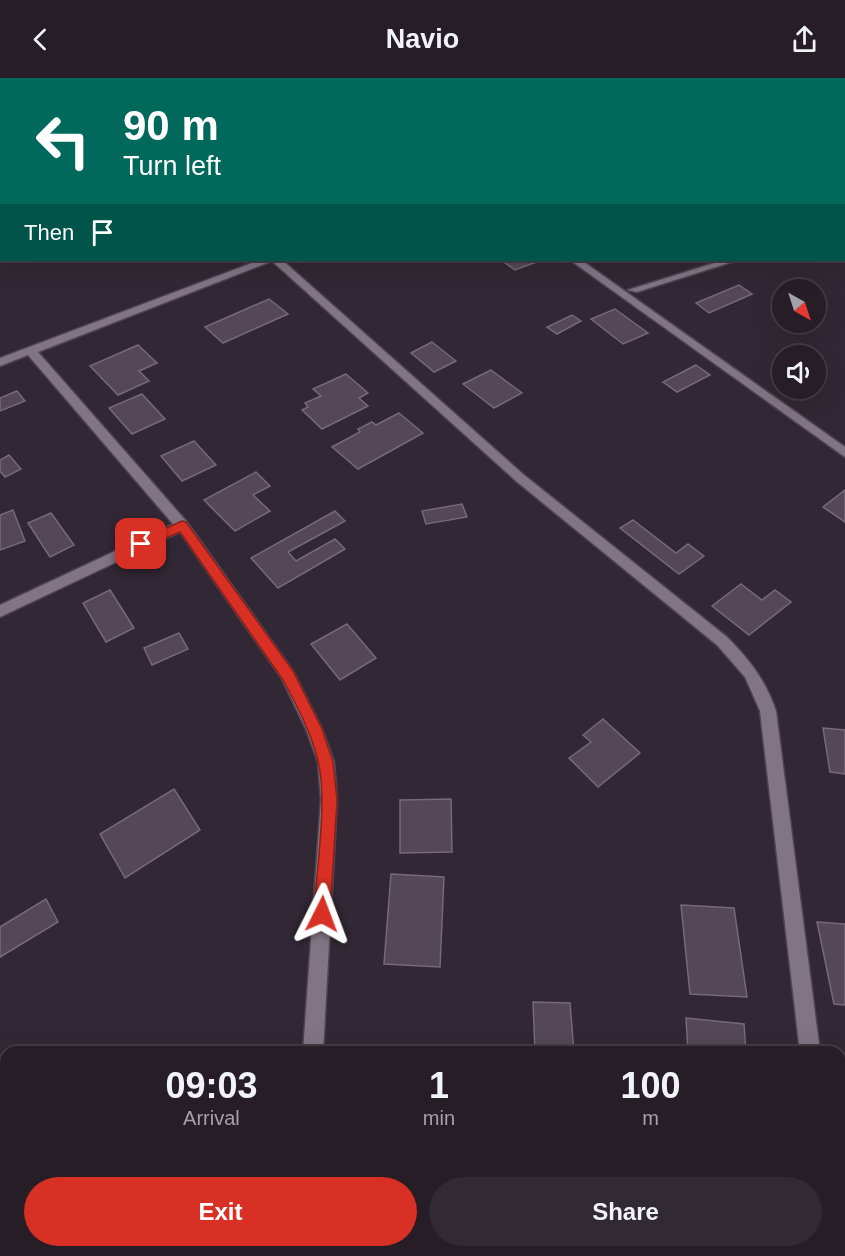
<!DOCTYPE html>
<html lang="en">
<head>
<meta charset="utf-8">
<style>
  body { margin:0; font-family:Helvetica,sans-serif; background:#322a33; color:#f1f3f6; height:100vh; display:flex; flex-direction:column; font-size:22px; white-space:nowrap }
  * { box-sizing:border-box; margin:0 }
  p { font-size:20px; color:#a4a2a7 }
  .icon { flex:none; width:33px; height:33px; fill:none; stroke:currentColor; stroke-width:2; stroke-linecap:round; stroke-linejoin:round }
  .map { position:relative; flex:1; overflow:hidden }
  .drawer { position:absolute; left:0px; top:968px; width:846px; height:212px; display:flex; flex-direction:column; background:#261d27; border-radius:18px 18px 0 0; box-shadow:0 6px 24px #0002,0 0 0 2px #423b44 }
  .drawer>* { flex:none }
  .guide { position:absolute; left:0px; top:0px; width:846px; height:183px; box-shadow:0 6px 24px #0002,0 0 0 2px #423b44; background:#00695c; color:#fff; overflow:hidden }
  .needle { width:39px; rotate:141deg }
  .tools { position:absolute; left:772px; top:201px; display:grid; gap:12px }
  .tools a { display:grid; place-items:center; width:54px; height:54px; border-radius:50%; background:#261d27; box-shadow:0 6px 24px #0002,0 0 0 2px #423b44; font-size:30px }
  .pin { position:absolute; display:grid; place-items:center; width:51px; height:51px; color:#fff; margin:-26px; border-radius:12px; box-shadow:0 3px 9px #0006 }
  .me { position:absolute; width:66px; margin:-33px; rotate:3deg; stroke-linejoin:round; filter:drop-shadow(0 0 4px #0008) }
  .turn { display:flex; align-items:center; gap:21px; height:126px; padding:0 24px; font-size:27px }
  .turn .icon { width:78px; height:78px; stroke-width:2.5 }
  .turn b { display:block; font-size:42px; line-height:51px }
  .then { display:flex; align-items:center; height:57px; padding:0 24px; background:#0003; gap:12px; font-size:22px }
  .eta { display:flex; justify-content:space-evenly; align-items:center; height:102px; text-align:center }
  .eta b { font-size:36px; font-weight:800; line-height:42px }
  .button { display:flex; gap:12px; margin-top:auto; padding:12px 24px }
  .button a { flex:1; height:69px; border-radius:36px; background:#d93025; color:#fff; font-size:24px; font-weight:800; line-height:69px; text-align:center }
  .button a+a { background:#322a33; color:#f1f3f6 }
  header { display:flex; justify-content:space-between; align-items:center; height:78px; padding:0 24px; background:#261d27; font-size:27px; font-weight:800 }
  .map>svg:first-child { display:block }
</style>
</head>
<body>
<header><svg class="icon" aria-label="back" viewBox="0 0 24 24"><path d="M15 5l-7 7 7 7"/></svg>Navio<svg class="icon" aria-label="share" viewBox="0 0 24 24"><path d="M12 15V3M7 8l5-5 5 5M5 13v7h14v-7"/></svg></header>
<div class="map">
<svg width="845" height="1178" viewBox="0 0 845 1178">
  <rect width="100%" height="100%" fill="#322734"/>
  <g fill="#544756" stroke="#766978" stroke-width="1.5">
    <path d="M501,182H542L515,192Z"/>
    <path d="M739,207L752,216L709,235L696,225Z"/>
    <path d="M269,221L288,236L223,265L205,249Z"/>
    <path d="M615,231L648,255L623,266L591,241Z"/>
    <path d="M572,237L581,243L557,256L547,249Z"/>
    <path d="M432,264L456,283L434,294L411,275Z"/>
    <path d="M138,267L157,285L139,293L149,303L118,317L90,288Z"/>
    <path d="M696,287L710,297L677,314L663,304Z"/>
    <path d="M491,292L522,315L494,330L463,306Z"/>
    <path d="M346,296L368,315L359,320L368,328L322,351L302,332L308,329L305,325L321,318L313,311Z"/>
    <path d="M17,313L25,323L0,333V320Z"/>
    <path d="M142,316L165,341L132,356L109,330Z"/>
    <path d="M399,335L423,355L358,391L332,369L360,354L358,351L372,344L376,347Z"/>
    <path d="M194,363L216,387L182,403L161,378Z"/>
    <path d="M9,377L21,391L5,399L0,393V382Z"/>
    <path d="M256,394L270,408L253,417L270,433L235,453L204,422Z"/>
    <path d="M845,412V444L823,429Z"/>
    <path d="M462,426L467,439L426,446L422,433Z"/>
    <path d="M13,432L25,463L0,472V437Z"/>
    <path d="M335,433L345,443L288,474L296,483L335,461L345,471L278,510L251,480Z"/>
    <path d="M51,435L74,467L50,479L28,445Z"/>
    <path d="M633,442L676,475L688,466L704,478L679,496L620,450Z"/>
    <path d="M741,506L762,522L775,512L791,524L749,557L712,528Z"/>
    <path d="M110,512L134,550L106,564L83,525Z"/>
    <path d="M347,546L376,580L340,602L311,566Z"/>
    <path d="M179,555L188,571L152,587L144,570Z"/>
    <path d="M603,641L640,675L598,709L569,680L591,664L583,657Z"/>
    <path d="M823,650L845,652V696L830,694Z"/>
    <path d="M174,711L200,752L125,800L100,756Z"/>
    <path d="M451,721L452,774L400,775V722Z"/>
    <path d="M391,796L444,799L440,889L384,886Z"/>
    <path d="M46,821L58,844L0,879V849Z"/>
    <path d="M681,827L734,830L747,919L690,916Z"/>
    <path d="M817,844L845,846V927L834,926Z"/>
    <path d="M533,924L570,925L574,974H535Z"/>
    <path d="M686,940L744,946L746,974H688Z"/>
  </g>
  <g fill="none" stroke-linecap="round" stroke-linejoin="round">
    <g stroke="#4e4450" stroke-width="3">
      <g id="street">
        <path d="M58,0H70L56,2Z"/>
        <path d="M87,0H95L97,2H88Z"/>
        <path d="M407,0H418L405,2Z"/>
        <path d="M623,0H631L632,2H624Z"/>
        <path d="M792,0H804L790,2Z"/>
        <path d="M0,15H2L0,20Z"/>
        <rect x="0" y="124" width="2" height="6"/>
        <path d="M845,144V151H844V144Z"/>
        <path d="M260,182H282L524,397L727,559C749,581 766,603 776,633L820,974H800L760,633L745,599L717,567L516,403L272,183L38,274L187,444L293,593L322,651L334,684L337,722L323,974H303L321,722L318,684L306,651L282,601L180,454L0,539V527L173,446L28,277L0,288V280Z"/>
        <path d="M570,182H581L845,369V379Z"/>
        <path d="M724,182H738L637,214L628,212Z"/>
        <path d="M840,1164L845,1168V1178H825V1173H840Z"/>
        <rect x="289" y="1173" width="22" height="5"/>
      </g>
    </g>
    <use href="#street" fill="#817484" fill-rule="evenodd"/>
  </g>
  <path fill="#d93025" stroke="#8d1f18" stroke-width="1.5" d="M182,443L186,444L293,593L322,651L333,684L337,722L330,836L328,842L322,844L316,842L314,836C316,793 328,723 318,683C311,654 297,628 283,602L180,454L141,471L135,466L137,463Z"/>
</svg>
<div class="tools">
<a><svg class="needle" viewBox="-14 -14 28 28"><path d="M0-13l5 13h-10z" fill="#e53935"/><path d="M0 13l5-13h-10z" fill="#a4a2a7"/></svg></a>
<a><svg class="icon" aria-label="sound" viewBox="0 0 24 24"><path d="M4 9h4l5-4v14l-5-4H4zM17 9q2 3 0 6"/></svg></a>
</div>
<div class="pin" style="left:141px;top:466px;background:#d93025"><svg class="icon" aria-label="arrive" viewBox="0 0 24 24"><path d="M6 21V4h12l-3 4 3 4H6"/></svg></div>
<svg class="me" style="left:322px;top:836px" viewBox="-20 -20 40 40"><path d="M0-17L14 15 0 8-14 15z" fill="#d93025" stroke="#fff" stroke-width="4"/></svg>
<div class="guide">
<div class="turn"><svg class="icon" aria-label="left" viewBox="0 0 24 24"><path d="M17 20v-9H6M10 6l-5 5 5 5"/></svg><div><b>90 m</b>Turn left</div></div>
<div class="then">Then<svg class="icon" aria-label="arrive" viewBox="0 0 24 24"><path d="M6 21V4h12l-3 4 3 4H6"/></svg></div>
</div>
<section class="drawer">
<div class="eta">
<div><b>09:03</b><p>Arrival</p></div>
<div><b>1</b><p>min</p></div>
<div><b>100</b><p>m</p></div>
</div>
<div class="button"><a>Exit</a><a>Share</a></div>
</section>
</div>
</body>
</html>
